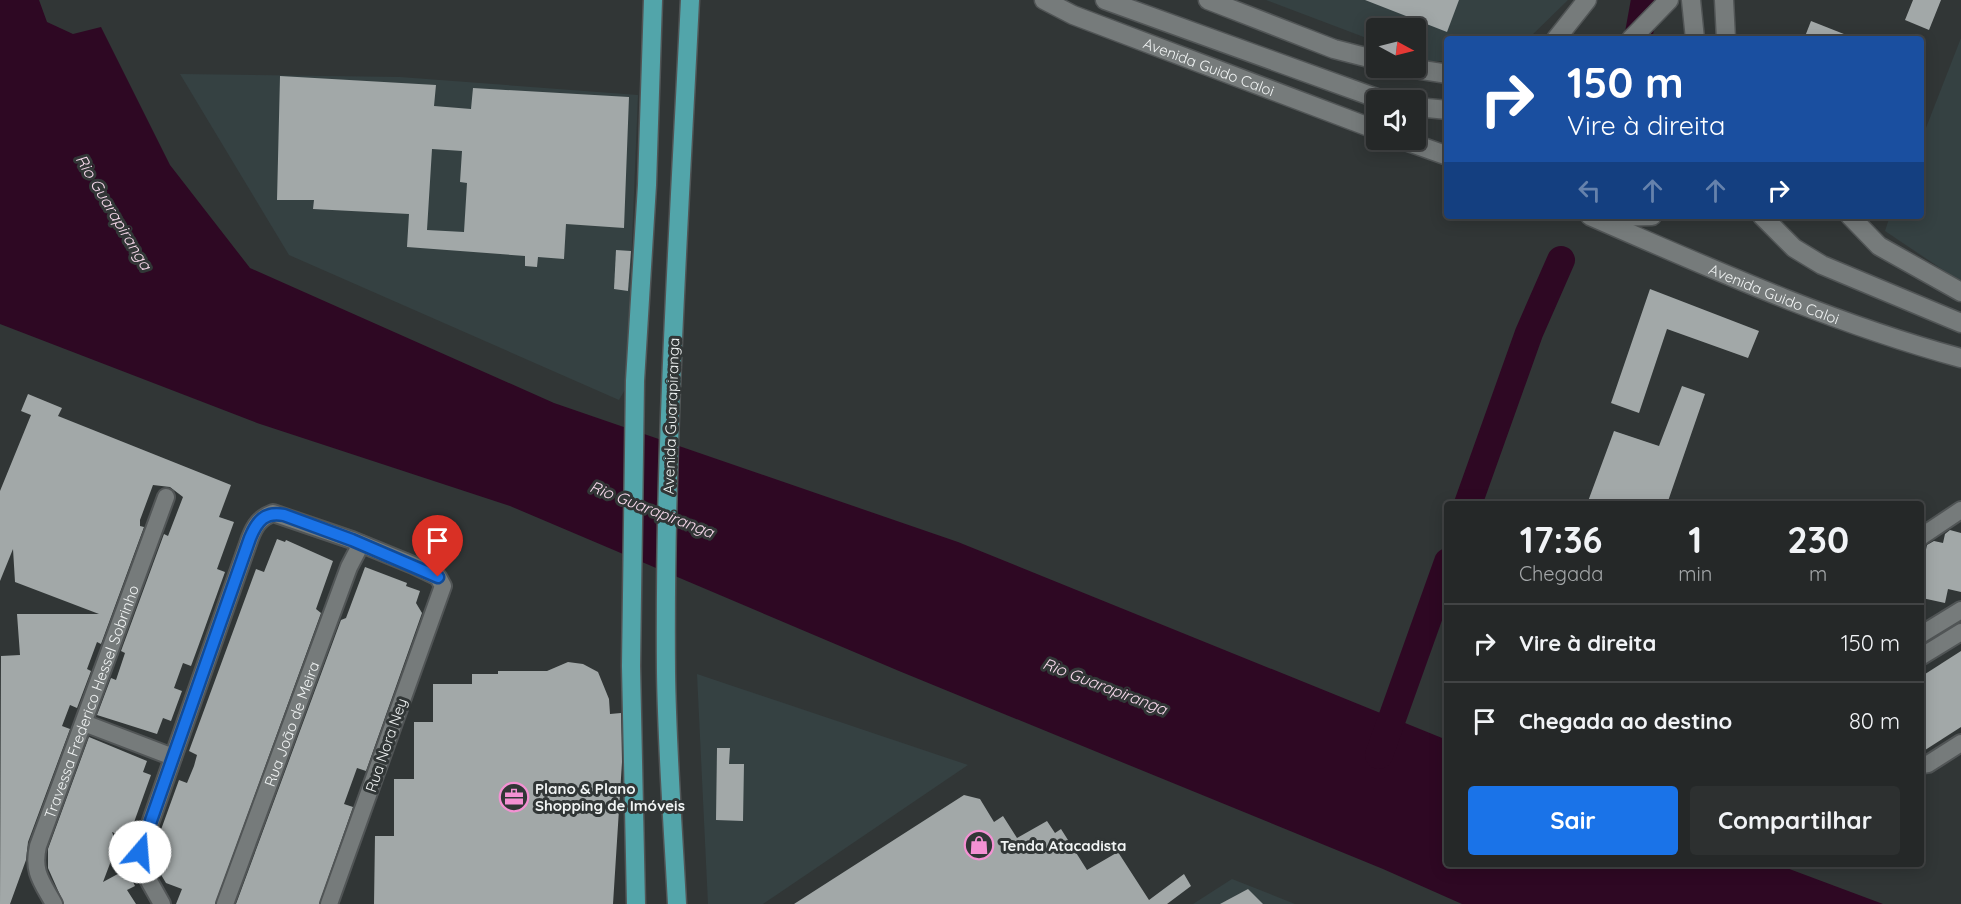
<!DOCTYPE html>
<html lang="pt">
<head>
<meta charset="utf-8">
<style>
  body { margin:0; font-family:Quicksand,sans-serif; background:#2d3030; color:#f1f3f6; height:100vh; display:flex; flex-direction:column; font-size:22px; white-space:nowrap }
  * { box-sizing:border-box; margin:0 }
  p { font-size:20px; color:#a3a6a8 }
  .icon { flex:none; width:33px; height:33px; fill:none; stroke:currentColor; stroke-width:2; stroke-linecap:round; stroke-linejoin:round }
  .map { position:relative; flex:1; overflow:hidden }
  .sheet { position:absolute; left:1444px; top:501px; width:480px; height:366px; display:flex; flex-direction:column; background:#252828; border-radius:6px; box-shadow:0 3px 15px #0003,0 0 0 2px #424445 }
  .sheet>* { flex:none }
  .guide { position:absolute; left:1444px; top:36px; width:480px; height:183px; border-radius:6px; box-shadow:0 3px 15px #0003,0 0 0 2px #424445; background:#1a4fa0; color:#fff; overflow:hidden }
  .needle { width:39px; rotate:97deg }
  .fabs { position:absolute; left:1366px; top:18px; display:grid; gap:12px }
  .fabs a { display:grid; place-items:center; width:60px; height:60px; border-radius:6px; background:#252828; box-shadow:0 3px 15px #0003,0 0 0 2px #424445; font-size:30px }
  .pin { position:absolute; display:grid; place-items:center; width:51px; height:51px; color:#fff; margin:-62px -26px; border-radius:50% 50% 50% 0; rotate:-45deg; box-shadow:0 0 6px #0007 }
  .pin .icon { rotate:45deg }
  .me { position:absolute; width:66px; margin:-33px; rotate:18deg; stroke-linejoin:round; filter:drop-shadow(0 0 4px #0008) }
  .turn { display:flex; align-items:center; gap:21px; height:126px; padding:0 24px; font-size:27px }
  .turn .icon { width:78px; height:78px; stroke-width:2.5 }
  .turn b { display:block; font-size:42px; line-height:51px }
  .lanes { display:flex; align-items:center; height:57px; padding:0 24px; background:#0003; justify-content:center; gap:30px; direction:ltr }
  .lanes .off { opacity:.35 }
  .eta { display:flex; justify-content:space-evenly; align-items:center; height:102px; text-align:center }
  .eta b { font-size:36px; font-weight:800; line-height:42px }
  .primary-button { display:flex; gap:12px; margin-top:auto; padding:12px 24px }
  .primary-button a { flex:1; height:69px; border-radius:6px; background:#1a73e8; color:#fff; font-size:24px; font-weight:800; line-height:69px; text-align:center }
  .primary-button a+a { background:#2d3030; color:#f1f3f6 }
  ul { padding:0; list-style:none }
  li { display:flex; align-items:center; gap:18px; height:78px; padding:0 24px; border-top:2px solid #424445 }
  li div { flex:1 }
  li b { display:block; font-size:22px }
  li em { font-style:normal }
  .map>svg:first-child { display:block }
</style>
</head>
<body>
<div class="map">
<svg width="1961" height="904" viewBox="0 0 1961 904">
  <rect width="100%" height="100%" fill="#313636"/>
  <g fill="#354142">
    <path d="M1266,0H1568L1528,39H1448L1447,61H1428L1416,57V28H1377V42Z"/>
    <path d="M1961,38V282L1885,231L1890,216H1922V138Z"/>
    <path d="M180,74L400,77L638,95L626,388L619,400L289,255Z"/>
    <path d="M697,674L968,765L763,904H708Z"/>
    <path d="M1232,879L1295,904H1193Z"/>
  </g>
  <path fill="#2e0823" d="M0,0H39L47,22L73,34L101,27L170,165L250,268L554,403L958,542L1447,740L1448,864H1776L1883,904H1462L1383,869L899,671L510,506L257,423L0,324Z"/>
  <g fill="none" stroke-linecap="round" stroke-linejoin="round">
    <g stroke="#2e0823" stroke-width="28">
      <path d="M1638,39L1645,0"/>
      <path d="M1468,504L1529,333L1561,260"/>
      <path d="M1379,755L1448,562"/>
    </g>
  </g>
  <g fill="#a2a8a8" fill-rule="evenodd">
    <path d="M1365,0H1459L1447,32Z"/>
    <path d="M1913,0H1941L1929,30L1905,20Z"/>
    <path d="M1811,21L1854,38V39H1804Z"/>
    <path d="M280,76L436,85L434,106L471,109L473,88L629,97L624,228L566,224L564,259L538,257L537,267L525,266V256L407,247L409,214L313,209L314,200H277ZM432,149L462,151L460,182L467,183L464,232L427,230Z"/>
    <path d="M616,250L631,251L628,291L614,289Z"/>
    <path d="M1650,289L1759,331L1748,358L1667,329L1639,413L1611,403Z"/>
    <path d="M1682,386L1705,394L1667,504H1587L1614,431L1659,446Z"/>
    <path d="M28,394L62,408L58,416L231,485L219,517L234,522L217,569L225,572L198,647L191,666L183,663L174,688L182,691L171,721L163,718L157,734L97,715L111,678L116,680L125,653L121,651L164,534L168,536L183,497L170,487L153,485L140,520V526L144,527L101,644L97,642L87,669L91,671L77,708L70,705L62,726L70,729L28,842L26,860L10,904H0L1,656L20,655L17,614H99L15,582L13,549L0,581V491L31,415L21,411Z"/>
    <path d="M1950,530L1961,533V592L1948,589L1945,603L1922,598V553L1925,554L1927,545L1934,541L1943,543L1945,534Z"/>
    <path d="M277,539L285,542L286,540L333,561L316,609L321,613L215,904H176L182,889L166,883L157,868L161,856L154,853L159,850L154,849L179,780L187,783L194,766L197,755L189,751L256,569L264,572Z"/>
    <path d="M365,567L407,583L406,586L420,591L416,603L422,613L366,771L357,768L344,804L353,807L319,904H236L341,620L346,618Z"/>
    <path d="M1961,651V727L1922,752V676Z"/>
    <path d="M568,662L583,664L598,672L609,699L610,714L621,713L622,762L613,904H374L375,836H394V779H414V722H433V684H472V674H498V671H547Z"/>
    <path d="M89,737L147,761L143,772L151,775L128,839L112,832L117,845L103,882L127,869L135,886L127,890L136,904H64L48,868V849Z"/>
    <path d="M717,748H730L729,764H744L743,821L716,820Z"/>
    <path d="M964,795L980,799L994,822L1003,816L1017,838L1047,821L1055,833L1061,829L1087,870L1118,852L1149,900L1184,874L1191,886L1167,904H794Z"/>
    <path d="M1248,889L1263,904H1220Z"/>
  </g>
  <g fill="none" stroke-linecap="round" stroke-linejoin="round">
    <g stroke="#515556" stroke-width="20">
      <g id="street">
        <path d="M1922,536L1961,510"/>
        <path d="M1922,634L1961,610"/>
        <path d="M1922,656L1961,632"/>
        <path d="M84,723L173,757"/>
        <path d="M1922,765L1928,764L1961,743"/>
        <path id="s1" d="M54,904C42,882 32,872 38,846L166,497"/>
        <path d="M162,904L144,872L140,852L250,538C255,525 260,518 273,513L352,540L413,565L438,577L443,586L329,904"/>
        <path id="s2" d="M225,904L349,567L361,544"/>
      </g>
    </g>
    <g stroke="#515556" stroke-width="21">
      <g id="secondary">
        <path id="s3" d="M1044,0L1073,15L1377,130"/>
        <path d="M1105,0L1382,100"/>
        <path d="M1208,0L1334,49L1377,60"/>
        <path d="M1691,0L1695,39"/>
        <path d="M1724,0L1726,39"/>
        <path d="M1556,39L1587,0"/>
        <path d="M1631,39L1669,0"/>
        <path d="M1409,68L1448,74"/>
        <path d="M1416,107L1448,110"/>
        <path d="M1403,140L1448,156"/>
        <path id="s4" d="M1590,216C1712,269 1832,323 1961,358"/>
        <path d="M1762,216L1794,248L1822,265L1961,323"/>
        <path d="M1850,216L1879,246L1961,292"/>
        <path d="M1605,217L1652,216"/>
      </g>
    </g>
    <g stroke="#515556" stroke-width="21">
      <g id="primary">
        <path d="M636,904L631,666L635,381L647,185L653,0"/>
        <path d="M677,904C673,827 667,749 666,672C664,448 679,224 690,0"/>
      </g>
    </g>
    <use href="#street" stroke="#767b7b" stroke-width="16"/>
    <use href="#secondary" stroke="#767b7b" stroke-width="18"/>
    <use href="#primary" stroke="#52a5aa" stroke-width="18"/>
  </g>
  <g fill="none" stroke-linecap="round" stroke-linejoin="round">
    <g stroke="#114b97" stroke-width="15">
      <path id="route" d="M140,852L250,538C257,521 265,511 284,515L352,540L438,577"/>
    </g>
    <use href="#route" stroke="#1a73e8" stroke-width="10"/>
  </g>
  <defs>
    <g id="office-ring" transform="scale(1.5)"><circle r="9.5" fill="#313636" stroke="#f491d3" stroke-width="1.5"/><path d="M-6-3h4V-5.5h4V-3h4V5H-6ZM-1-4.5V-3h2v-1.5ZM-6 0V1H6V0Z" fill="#f491d3"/></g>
    <g id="shop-ring" transform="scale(1.5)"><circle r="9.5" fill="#313636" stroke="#f491d3" stroke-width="1.5"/><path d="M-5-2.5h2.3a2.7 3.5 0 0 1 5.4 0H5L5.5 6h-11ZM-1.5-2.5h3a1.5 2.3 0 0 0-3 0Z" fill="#f491d3"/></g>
  </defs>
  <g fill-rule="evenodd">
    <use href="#office-ring" x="514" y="797"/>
    <use href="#shop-ring" x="979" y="845"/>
  </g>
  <g text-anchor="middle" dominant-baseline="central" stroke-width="6" stroke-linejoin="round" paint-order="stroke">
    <g font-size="15" fill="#f1f4f4" stroke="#313636">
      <text stroke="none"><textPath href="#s3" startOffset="178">Avenida Guido Caloi</textPath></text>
      <text stroke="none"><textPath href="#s4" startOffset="200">Avenida Guido Caloi</textPath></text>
      <text transform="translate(671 416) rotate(-88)">Avenida Guarapiranga</text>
      <text stroke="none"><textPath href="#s1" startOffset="216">Travessa Frederico Hessel Sobrinho</textPath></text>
      <text stroke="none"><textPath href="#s2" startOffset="192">Rua João de Meira</textPath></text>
      <text transform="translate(386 745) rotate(-71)">Rua Nora Ney</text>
    </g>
    <g font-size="15" font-weight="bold" fill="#f1f4f4" stroke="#313636" text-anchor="start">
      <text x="535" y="788">Plano &amp; Plano<tspan x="535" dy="17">Shopping de Imóveis</tspan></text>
      <text x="1000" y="845">Tenda Atacadista</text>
    </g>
    <g font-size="16" font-style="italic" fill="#f8d9ec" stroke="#313636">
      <text transform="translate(114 212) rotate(59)">Rio Guarapiranga</text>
      <text transform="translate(652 509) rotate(21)">Rio Guarapiranga</text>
      <text transform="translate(1105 686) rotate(21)">Rio Guarapiranga</text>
    </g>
  </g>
</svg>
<div class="fabs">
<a><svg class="needle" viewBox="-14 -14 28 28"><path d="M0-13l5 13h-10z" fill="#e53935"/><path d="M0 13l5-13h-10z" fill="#a3a6a8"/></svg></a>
<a><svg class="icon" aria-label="sound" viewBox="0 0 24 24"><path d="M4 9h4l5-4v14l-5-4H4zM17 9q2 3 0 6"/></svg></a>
</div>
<div class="pin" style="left:438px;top:577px;background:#d93025"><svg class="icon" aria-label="arrive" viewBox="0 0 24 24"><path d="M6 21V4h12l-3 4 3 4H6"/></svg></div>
<svg class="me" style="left:140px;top:852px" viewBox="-20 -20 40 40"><circle r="19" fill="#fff"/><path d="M0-13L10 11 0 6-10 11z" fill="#1a73e8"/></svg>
<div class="guide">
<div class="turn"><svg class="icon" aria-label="right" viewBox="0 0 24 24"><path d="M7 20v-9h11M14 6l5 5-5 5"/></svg><div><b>150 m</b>Vire à direita</div></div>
<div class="lanes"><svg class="icon off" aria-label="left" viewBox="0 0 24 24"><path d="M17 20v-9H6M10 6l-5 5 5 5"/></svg><svg class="icon off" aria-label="ahead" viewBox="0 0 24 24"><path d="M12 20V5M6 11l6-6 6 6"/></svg><svg class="icon off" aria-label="ahead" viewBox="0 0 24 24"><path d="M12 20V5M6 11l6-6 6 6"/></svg><svg class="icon" aria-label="right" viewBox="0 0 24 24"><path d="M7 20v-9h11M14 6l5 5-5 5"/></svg></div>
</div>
<section class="sheet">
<div class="eta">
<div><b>17:36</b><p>Chegada</p></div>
<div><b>1</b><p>min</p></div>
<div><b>230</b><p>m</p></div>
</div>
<ul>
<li><svg class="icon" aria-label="right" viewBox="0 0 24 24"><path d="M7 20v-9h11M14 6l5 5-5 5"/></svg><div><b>Vire à direita</b></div><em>150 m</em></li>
<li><svg class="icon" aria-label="arrive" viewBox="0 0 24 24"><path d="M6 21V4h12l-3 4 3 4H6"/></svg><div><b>Chegada ao destino</b></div><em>80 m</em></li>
</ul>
<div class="primary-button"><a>Sair</a><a>Compartilhar</a></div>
</section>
</div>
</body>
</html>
